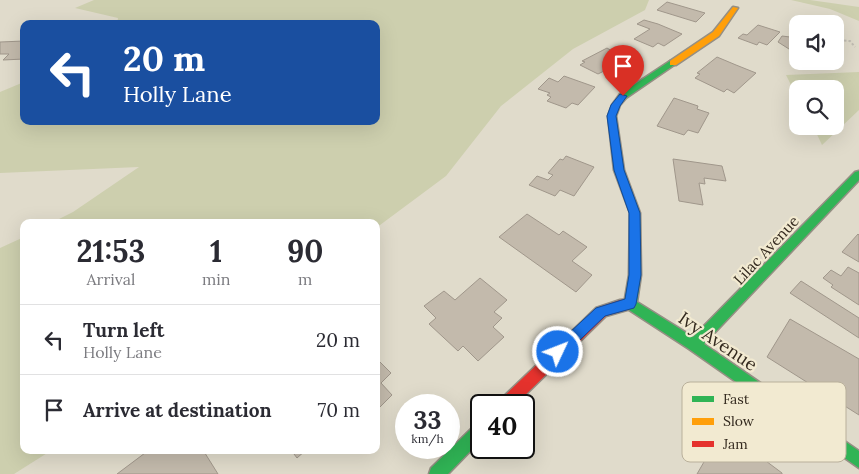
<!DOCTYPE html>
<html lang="en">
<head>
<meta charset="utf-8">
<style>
  body { margin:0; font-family:Lora,serif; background:#f2f2f3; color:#2b2b33; height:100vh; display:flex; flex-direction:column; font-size:19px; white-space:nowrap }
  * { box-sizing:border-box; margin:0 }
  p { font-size:16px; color:#7c7c81 }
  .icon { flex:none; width:28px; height:28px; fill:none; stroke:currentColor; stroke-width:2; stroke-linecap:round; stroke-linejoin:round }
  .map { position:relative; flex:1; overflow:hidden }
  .details { position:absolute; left:20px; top:219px; width:360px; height:235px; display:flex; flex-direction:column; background:#fff; border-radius:10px; box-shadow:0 5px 20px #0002 }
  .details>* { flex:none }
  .top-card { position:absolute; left:20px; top:20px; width:360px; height:105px; border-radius:10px; box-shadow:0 5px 20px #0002; background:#1a4fa0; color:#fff; overflow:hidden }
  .controls { position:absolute; left:789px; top:15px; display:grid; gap:10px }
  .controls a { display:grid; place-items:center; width:55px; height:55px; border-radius:10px; background:#fff; box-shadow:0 5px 20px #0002; font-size:25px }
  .speed { position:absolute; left:395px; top:394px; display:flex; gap:10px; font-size:25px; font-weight:700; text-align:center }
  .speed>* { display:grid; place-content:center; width:65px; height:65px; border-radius:50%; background:#fff; box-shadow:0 5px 20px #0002; line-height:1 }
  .speed small { font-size:12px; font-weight:400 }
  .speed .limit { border:2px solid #111; border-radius:8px; background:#fff; color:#111 }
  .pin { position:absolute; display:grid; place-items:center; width:42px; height:42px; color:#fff; margin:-51px -21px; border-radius:50% 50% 50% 0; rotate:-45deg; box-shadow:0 0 5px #0007 }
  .pin .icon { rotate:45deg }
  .me { position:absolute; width:55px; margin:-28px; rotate:47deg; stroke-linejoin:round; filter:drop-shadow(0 0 4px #0008) }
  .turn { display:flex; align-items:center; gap:18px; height:105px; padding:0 20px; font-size:22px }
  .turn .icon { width:65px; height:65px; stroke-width:2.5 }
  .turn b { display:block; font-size:35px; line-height:42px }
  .eta { display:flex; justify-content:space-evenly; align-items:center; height:85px; text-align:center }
  .eta b { font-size:30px; font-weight:800; line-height:35px }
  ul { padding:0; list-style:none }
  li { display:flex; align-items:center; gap:15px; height:70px; padding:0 20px; border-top:1px solid #e1e1e2 }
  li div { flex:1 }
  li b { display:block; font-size:19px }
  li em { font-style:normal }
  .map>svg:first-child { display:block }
</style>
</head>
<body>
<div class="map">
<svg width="859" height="474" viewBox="0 0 859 474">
  <rect width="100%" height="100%" fill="#e0dbcb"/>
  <g fill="#cdcfae">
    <path d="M94,0H649L645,10L573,49L501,106L446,176L376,228V222H53L73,212L139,167L0,173V92L24,82V121H376V24H117L118,18L75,8Z"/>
    <path d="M791,0H810L859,7V21L830,9Z"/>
    <path d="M859,72V110L822,145L813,126H835V89H798L797,97L786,75Z"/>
    <path d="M24,237V450H52L14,474H0V248Z"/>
  </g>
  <g fill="#c3baac" stroke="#a0978b">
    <path d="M667,2L681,6L705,13L696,22L657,10Z"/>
    <path d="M644,20L658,24L682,34L664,46L658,43L653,47L634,39L650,29L637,24Z"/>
    <path d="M758,25L780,32L767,45L759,42L757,45L738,38L743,34L747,35Z"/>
    <path d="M782,36L798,38V49H789L778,42Z"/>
    <path d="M24,41V59L3,60L9,54H0V42Z"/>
    <path d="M607,48L612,51L636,63L612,76L604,71L598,74L580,65L585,62L582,61Z"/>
    <path d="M717,57L736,65L756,73L734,93L727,89L724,92L695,78L700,74L697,73Z"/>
    <path d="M564,76L595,87L578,105L572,103L566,108L547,101L551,97L547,95L550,93L538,89L549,78L558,82Z"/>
    <path d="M674,98L698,106L697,109L709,113L698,133L688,130L684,135L657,126Z"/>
    <path d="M566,156L594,167L574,196L560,190L555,196L529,185L537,176L548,180L553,175L548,173L560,159L563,160Z"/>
    <path d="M673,159L722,166L726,181L704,178L705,184L699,183L703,205L679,201Z"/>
    <path d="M527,214L559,235L563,231L587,247L572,261L592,275L576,292L499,237Z"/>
    <path d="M858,234L859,235V262L842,252Z"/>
    <path d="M848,267L859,273V305L831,287L833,285L823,278L831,270L841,276Z"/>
    <path d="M480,278L507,300L494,312L502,318L493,327L504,337L478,361L463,346L458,351L429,324L436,318L424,306L444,291L455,300Z"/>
    <path d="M801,281L859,318V338L790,293Z"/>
    <path d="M790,319L859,359V415L767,357Z"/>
    <path d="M376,358L391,373L381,383L392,395L376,411Z"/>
    <path d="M723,429L782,473V474H697Z"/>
    <path d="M149,450H203L218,474H117Z"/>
    <path d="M291,450H306L297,458Z"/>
  </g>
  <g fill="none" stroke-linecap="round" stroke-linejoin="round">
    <g stroke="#958f84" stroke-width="3">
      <g id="fast">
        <path d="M670,61L677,63L626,98L620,105L616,116L624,170L640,213L641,275L637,302L693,337L855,172L859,171V180L704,344L859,451V468L689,349L626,308L624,304L629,275L630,213L614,170L608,116L612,105L620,94Z"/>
        <path d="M481,422V440L448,474H429L431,468L476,424Z"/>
      </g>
    </g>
    <g stroke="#958f84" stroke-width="3">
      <path id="slow" d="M733,7L738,8L719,36L676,65H670V61L713,32Z"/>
    </g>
    <g stroke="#958f84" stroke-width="3">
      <path id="jam" d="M630,299L634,300L636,304L634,308L606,316L515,405H498L500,400L596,308L620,300Z"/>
    </g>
    <path stroke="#c1bdb3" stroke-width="2" stroke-dasharray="2.5 2" stroke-linecap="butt" d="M835,40L850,41L855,47"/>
    <use href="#fast" fill="#30b455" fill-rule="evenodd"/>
    <use href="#slow" fill="#ff9f0a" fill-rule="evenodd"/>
    <use href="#jam" fill="#e5322d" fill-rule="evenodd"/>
  </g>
  <path fill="#1a73e8" stroke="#114b97" d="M620,94L627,96L620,106L616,116L624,170L640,213L641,275L636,304L634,308L605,316L563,356L558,358L554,356L552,352L554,347L596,308L625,299L629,275V213L614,170L607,116L611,105Z"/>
  <g text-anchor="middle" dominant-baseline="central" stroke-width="4.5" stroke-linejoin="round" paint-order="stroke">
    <g font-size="15" fill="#33291e" stroke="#f2ead1">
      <text transform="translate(766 250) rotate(-47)">Lilac Avenue</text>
    </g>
    <g font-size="18" fill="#33291e" stroke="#f2ead1">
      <text transform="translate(718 341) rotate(34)">Ivy Avenue</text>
    </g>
  </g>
  <rect x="682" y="382" width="164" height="80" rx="8" fill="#f2ead1" stroke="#b9b09b" stroke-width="1"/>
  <rect x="692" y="396" width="22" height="6" fill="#30b455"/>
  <rect x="692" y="418" width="22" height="7" fill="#ff9f0a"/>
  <rect x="692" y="441" width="22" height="6" fill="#e5322d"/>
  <g font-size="14" fill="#33291e">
    <text x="723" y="404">Fast</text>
    <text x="723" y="426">Slow</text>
    <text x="723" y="449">Jam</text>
  </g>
</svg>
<div class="controls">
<a><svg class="icon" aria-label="sound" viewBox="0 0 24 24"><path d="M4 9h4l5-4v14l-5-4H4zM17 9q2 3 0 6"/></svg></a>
<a><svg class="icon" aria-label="search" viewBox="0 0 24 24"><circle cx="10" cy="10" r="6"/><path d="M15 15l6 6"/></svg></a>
</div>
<div class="speed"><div>33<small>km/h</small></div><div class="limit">40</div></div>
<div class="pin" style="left:623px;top:96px;background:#d93025"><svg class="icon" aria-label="arrive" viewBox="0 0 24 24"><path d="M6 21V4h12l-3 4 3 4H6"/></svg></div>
<svg class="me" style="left:558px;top:352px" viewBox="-20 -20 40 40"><circle r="17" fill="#1a73e8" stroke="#fff" stroke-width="3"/><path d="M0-11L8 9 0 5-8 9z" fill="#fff"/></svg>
<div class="top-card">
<div class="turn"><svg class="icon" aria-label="left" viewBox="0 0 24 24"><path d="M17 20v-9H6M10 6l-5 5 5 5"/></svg><div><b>20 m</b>Holly Lane</div></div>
</div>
<section class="details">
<div class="eta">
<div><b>21:53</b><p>Arrival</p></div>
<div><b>1</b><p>min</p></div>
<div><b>90</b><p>m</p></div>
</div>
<ul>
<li><svg class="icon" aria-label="left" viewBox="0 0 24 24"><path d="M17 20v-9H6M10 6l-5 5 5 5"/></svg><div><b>Turn left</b><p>Holly Lane</p></div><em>20 m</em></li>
<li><svg class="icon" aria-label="arrive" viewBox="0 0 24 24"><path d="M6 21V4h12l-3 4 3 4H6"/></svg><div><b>Arrive at destination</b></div><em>70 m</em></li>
</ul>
</section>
</div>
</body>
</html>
